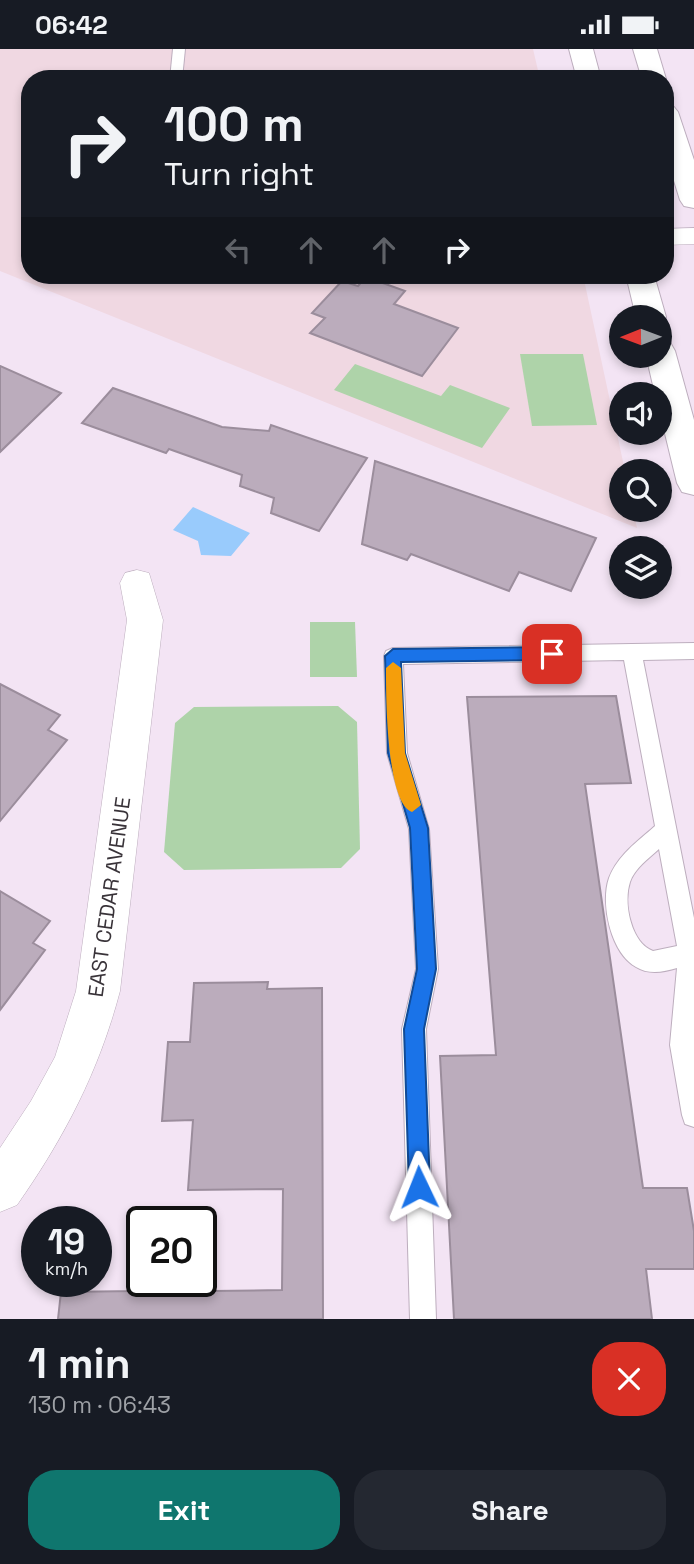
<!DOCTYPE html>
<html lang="en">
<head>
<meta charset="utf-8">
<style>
  body { margin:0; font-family:"Space Grotesk",sans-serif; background:#242831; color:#f1f3f6; height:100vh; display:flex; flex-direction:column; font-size:26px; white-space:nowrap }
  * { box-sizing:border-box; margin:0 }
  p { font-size:23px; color:#9ea1a6 }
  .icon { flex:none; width:38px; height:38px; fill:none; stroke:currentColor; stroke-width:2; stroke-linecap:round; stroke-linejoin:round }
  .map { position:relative; height:1270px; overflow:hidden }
  .drawer { display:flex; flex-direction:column; background:#171b24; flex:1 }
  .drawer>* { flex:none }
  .hud { position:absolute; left:21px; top:21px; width:653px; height:214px; border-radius:28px; box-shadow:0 4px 10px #0003; background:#171b24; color:#f1f3f6; overflow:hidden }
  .needle { width:46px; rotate:269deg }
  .tools { position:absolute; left:609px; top:256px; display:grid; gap:14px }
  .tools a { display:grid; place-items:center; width:63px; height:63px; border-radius:50%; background:#171b24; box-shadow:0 4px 10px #0003; font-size:35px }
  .speed { position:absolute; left:21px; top:1157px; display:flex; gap:14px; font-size:35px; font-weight:700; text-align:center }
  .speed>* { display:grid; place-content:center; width:91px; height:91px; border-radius:50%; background:#171b24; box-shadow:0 4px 10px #0003; line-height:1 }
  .speed small { font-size:18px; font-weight:400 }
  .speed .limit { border:4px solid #111; border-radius:10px; background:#fff; color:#111 }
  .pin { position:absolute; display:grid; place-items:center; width:60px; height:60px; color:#fff; margin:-30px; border-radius:14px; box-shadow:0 4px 10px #0006 }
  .me { position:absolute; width:77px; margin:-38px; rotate:358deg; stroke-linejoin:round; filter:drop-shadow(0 0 5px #0008) }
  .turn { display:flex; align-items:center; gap:24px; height:147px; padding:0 28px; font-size:32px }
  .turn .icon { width:91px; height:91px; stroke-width:2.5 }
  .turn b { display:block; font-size:49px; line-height:60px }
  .lanes { display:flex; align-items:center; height:66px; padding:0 28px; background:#0003; justify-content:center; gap:35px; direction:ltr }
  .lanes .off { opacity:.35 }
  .round { display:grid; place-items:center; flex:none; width:74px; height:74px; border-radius:28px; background:#242831 }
  .headline { display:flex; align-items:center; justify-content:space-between; height:119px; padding:0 28px }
  h1 { font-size:42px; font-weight:800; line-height:52px }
  .button { display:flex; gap:14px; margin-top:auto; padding:14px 28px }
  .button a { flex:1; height:80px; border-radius:28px; background:#0f766e; color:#fff; font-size:28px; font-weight:800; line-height:80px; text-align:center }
  .button a+a { background:#242831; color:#f1f3f6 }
  .status { display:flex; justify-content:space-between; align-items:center; height:49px; padding:0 35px; background:#171b24; direction:ltr }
  .status svg { height:19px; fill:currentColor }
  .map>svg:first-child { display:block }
</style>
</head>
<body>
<div class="status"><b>06:42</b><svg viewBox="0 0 49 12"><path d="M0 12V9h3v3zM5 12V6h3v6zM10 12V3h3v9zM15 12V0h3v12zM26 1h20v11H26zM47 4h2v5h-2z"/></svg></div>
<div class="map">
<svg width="694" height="1270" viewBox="0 0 694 1270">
  <rect width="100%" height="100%" fill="#f3e4f4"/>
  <path fill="#f0d8e2" d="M0,0H533L540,30H30V226H583L625,422H621V460H633L637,479L0,222Z"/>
  <g fill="#aed3a9">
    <path d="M520,305H583L597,376L532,377Z"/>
    <path d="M355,315L441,347L450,336L510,359L482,399L334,341Z"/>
    <path d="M310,573H355L357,628H310Z"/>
    <path d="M338,657L357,673L360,800L341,819L184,821L164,803L175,674L194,658Z"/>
  </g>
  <path fill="#99cbfc" d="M193,458L250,484L231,507L201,506L198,492L173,481Z"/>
  <g fill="#bbacbc" stroke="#9b8d9c" stroke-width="2">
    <path d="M366,228L405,242L394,255L458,279L422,327L310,284L325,269L312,264L342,232L358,237Z"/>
    <path d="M0,317L61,344L0,403Z"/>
    <path d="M113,339L222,378L269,382L271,376L367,409L319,482L271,464L274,449L240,437L242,426L169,400L166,404L82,374Z"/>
    <path d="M375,412L596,489L571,542L519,523L509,542L411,505L407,511L362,495Z"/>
    <path d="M0,635L60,666L48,681L67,691L0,772Z"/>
    <path d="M616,647L631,734L585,735L643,1139H687L694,1182V1220H646L652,1270H454L440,1007L496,1006L467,648Z"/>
    <path d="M0,842L50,872L33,894L45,901L0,961Z"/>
    <path d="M268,933L267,940L322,939L323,1270H58L61,1243L136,1242V1232H214L213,1242L282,1241L283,1140L188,1141L193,1071L162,1072L168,993H190L194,934Z"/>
  </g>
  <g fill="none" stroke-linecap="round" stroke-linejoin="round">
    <g stroke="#bdaebe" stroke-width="2">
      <g id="lane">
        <path d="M173,0H185L182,30H170Z"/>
        <path d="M694,594V610L643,611L694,869V1078L685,1075L682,1066L670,996L677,919C663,923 649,926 636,918C611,904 600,855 609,829C618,806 637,793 655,777L624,611L403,615L407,704L429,780L438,920L426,980L436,1270H410L402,980L416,920L409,780L387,704L384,607L386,602L393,599ZM659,800L677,897L653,902C631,894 623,854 630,833C634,820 649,809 659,800Z"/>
      </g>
    </g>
    <g stroke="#bdaebe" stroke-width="1">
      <g id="street">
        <path d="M694,179V195L665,196V180Z"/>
        <path d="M137,521L149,524L163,571L120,942C99,1022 64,1089 17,1156L0,1163V1099L31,1052L55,1008L76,942L127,571L120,534L125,524Z"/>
      </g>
    </g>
    <g stroke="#bdaebe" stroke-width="2">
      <g id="primary">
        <path d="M569,0H593L601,30H577Z"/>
        <path d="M633,0H657L666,30L665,32L642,30Z"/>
        <path d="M665,55L674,58L678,63L694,111V159L684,157L680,151L665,103Z"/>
        <path d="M626,226H654L666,268L662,275L660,268H636Z"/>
        <path d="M660,292L671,295L675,302L694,371V446L682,443L677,434L660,364V345H655L646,306H660Z"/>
      </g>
    </g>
    <use href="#lane" fill="#fff" fill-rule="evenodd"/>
    <use href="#street" fill="#fff" fill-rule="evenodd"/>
    <use href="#primary" fill="#fff" fill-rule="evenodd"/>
  </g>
  <path fill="#1a73e8" stroke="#114b97" stroke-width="2" d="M552,598L560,605L552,611L401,613L405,704L428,779L436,920L424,980L430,1138L426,1145L419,1148L412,1145L409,1138L404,980L417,920L410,779L388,704L385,607L393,600Z"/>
  <path fill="#f59e0b" d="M393,613L401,619L405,704L421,756L412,763C386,754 386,645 386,619Z"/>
  <g text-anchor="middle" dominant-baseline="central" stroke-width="6" stroke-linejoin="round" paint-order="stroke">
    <g font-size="21" fill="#393339" stroke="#fff">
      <text transform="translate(109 848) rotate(-82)">EAST CEDAR AVENUE</text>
    </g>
  </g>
</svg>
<div class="tools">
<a><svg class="needle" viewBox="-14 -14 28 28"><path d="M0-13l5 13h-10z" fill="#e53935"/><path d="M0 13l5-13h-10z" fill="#9ea1a6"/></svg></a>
<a><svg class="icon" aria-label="sound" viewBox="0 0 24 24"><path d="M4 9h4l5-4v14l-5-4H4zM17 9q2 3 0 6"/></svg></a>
<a><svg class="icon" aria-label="search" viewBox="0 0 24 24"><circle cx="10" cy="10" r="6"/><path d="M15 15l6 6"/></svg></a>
<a><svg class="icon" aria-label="layers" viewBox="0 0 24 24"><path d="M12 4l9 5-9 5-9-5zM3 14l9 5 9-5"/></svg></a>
</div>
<div class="speed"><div>19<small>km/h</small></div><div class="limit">20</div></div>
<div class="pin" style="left:552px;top:605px;background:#d93025"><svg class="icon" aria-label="arrive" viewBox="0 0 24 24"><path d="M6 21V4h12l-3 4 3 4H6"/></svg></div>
<svg class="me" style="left:419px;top:1138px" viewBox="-20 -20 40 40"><path d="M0-17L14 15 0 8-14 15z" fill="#1a73e8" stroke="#fff" stroke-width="4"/></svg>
<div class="hud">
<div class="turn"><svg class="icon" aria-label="right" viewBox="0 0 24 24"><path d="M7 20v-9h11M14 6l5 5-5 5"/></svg><div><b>100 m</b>Turn right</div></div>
<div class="lanes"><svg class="icon off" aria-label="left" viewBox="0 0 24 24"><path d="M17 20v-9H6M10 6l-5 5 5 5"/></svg><svg class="icon off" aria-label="ahead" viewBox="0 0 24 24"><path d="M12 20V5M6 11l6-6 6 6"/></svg><svg class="icon off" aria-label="ahead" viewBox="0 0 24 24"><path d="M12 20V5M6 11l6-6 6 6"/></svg><svg class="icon" aria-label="right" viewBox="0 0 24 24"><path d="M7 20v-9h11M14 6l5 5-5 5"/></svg></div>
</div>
</div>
<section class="drawer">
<div class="headline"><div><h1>1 min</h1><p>130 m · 06:43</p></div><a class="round" style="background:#d93025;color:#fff"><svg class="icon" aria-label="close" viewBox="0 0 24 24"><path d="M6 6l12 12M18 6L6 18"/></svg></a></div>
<div class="button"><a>Exit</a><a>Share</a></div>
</section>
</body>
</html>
